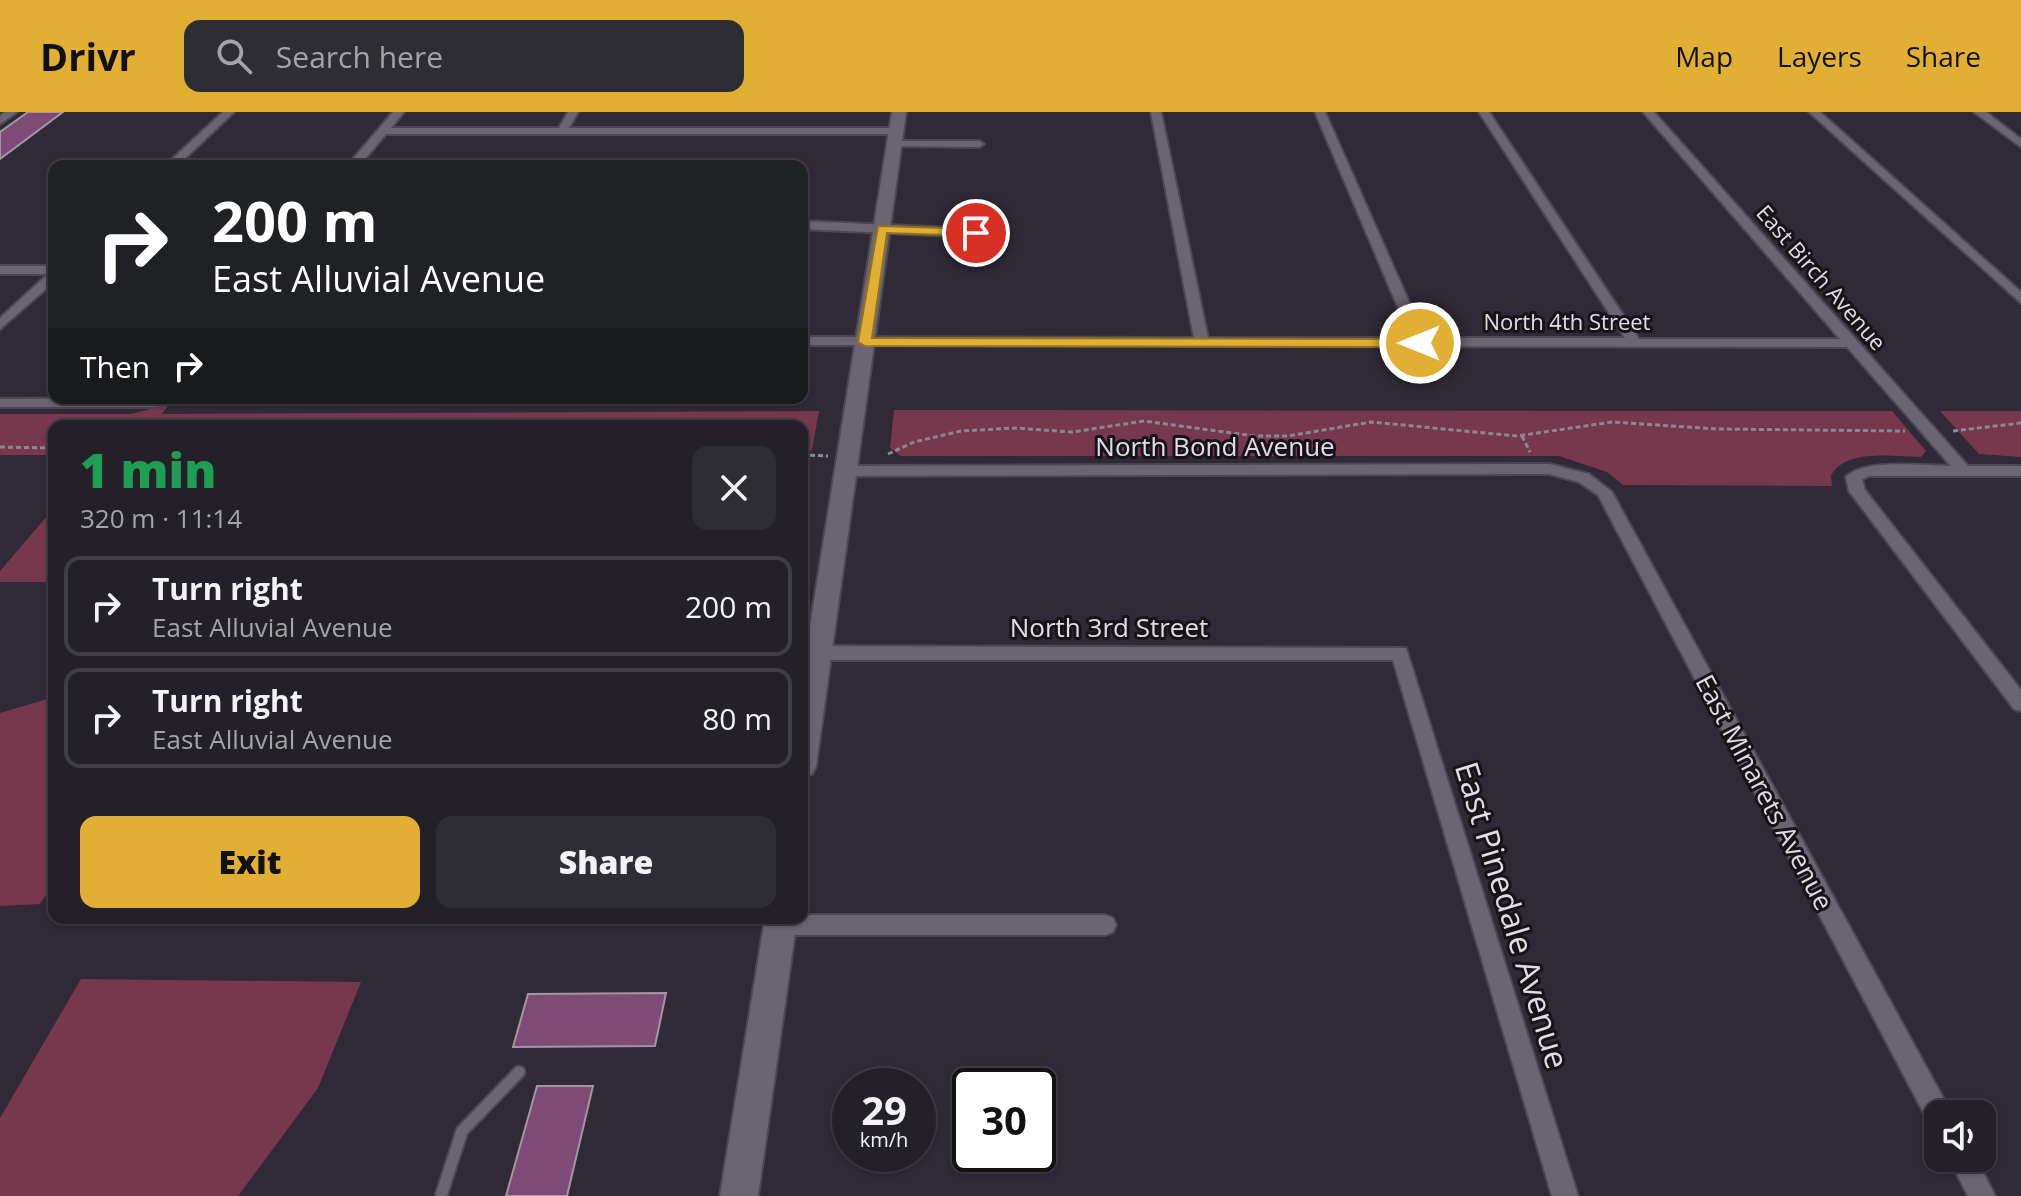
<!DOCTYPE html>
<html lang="en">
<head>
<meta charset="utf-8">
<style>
  body { margin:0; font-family:"Open Sans",sans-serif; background:#2f2d34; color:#f1f3f6; height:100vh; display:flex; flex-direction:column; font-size:30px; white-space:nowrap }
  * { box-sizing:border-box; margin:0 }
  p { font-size:26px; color:#a3a3a8 }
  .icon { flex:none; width:44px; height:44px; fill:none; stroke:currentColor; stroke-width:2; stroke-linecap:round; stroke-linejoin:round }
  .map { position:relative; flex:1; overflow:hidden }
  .sheet { position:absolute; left:48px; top:308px; width:760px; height:504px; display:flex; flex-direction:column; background:#232028; border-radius:16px; box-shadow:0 2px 6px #0004,0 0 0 2px #403e45 }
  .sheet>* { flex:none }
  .hud { position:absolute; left:48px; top:48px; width:760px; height:244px; border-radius:16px; box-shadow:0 2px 6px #0004,0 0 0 2px #403e45; background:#202124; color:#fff; overflow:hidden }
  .buttons { position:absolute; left:1924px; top:988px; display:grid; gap:16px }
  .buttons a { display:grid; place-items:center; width:72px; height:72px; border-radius:16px; background:#232028; box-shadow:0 2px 6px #0004,0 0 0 2px #403e45; font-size:40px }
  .speed { position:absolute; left:832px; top:956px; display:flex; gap:16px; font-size:40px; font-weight:700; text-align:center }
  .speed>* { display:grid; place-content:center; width:104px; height:104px; border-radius:50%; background:#232028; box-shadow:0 2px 6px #0004,0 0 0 2px #403e45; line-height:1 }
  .speed small { font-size:20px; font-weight:400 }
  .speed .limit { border:4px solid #111; border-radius:12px; background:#fff; color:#111 }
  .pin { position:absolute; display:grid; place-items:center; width:68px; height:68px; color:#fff; margin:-34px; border:4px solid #fff; border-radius:50%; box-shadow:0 2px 8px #0007 }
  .me { position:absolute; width:88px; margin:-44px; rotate:270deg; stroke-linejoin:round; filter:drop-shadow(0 0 6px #0008) }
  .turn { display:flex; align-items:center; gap:28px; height:168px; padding:0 32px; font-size:36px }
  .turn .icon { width:104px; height:104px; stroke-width:2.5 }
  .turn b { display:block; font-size:56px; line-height:68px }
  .then { display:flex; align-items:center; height:76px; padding:0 32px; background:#0003; gap:16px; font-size:30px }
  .round { display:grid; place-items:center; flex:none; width:84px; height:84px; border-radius:16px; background:#2f2d34 }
  .summary { display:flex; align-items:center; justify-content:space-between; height:136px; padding:0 32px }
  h1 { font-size:48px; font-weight:800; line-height:60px; color:#1e9e55 }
  .primary-button { display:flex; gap:16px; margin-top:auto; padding:16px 32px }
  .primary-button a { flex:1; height:92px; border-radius:16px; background:#e1af34; color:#111; font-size:32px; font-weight:800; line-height:92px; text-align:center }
  .primary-button a+a { background:#2f2d34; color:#f1f3f6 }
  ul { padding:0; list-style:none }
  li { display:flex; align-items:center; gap:24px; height:100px; margin:0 16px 12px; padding:0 16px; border:4px solid #403e45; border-radius:16px }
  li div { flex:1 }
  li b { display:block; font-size:30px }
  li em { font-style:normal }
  header { display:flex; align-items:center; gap:48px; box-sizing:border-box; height:112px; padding:0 40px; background:#e1af34; color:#111 }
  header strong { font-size:38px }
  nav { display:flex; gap:44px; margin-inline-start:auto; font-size:28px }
  .search { width:560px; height:72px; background:#2f2d34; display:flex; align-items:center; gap:20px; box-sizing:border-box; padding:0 28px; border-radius:16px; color:#a3a3a8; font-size:30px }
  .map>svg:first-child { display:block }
</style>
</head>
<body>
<header>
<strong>Drivr</strong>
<div class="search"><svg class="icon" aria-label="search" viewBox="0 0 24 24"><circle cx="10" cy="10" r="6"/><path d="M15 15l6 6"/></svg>Search here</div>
<nav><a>Map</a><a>Layers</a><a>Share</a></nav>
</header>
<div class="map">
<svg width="2021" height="1084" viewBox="0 0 2021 1084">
  <rect width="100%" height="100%" fill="#2f2a36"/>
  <g fill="#77384d">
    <path d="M169,292L162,302L819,299L812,338L802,344V314H54V343H0V302H131Z"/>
    <path d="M894,298L1892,299L1926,339L1921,345C1895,345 1845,336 1831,364L1832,374L1623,373L1607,360L1559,344H901L890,336Z"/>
    <path d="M1940,299H2021V345L1979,342Z"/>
    <path d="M54,396V470H0V459Z"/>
    <path d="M54,585V770L40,792L0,794V601Z"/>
    <path d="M81,867L361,870L318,976L238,1084H0V1006Z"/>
  </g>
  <g fill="#7e4a76" stroke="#a496a1" stroke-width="2">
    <path d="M28,0H63L0,47V20Z"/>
    <path d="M666,881L655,934L513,935L528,882Z"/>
    <path d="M537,974H593L567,1084H506Z"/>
  </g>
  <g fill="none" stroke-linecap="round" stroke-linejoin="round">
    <g stroke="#4c4852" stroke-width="15">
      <path id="lane" d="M441,1084L462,1019L519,960"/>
    </g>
    <g stroke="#4c4852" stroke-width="4">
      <g id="street">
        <path d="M5,0H17L0,12V4Z"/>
        <path d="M223,0H234L177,54L95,52L101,49H170Z"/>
        <path d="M393,0H404L391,16H559L568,0H578L569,16H896L901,19L896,22H386L359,54H347Z"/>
        <path d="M1151,0H1161L1208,226H1411L1315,0H1325L1425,226H1625L1479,0H1489L1639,227H1840L1643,0H1654L1968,354H2021V364H1870L1862,367L1865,378L2021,578V599L2014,597L1849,379L1846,365C1864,346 1925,354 1951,354L1847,235L802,233V225L1194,226Z"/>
        <path d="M1809,0H1820L2021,180V191Z"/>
        <path d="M1974,0H1986L2021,27V35Z"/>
        <path d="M894,29H979L984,32L979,35L890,34V30Z"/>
        <path d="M802,109L976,117L982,121L976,125L954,124L802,117Z"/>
        <path d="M0,154H54V170L0,217V206L48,162H0Z"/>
        <path d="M166,286L160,294L155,295H0V287Z"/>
        <path d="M1549,352L1589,362L1612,380L1947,993L1950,1002H1938V1014L1929,1011L1598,383L1579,370L1549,362L846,364L838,359L846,354Z"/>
        <path d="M819,534L1406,536L1578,1084H1552L1393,548H819L810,541Z"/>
        <path d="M802,803H1105L1113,806L1116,813L1113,820L1105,823H780L772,820L769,813L772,806H802Z"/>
        <path d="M1949,1046H1976L1995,1084H1968Z"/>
      </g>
    </g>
    <g stroke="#4c4852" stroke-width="4">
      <g id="secondary">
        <path d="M892,0H906L816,654L812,662L802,666V565Z"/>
        <path d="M765,806H797L758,1084H720Z"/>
      </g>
    </g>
    <g stroke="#8c8892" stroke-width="3" stroke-dasharray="5 3" stroke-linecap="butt">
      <path d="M168,314L197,311L294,314"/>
      <path d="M522,314L556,311L657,314"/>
      <path d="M1953,319L2021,311"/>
      <path d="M1522,324L1530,340"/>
      <path d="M0,335L54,336"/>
      <path d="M888,342L914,330L961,319L1015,316L1072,320L1144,309L1254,324H1288L1371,310L1517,324L1612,310L1717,317L1905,319"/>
      <path d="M802,343L828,344"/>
    </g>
    <use href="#lane" stroke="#6b6573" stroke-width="11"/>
    <use href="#street" fill="#6b6573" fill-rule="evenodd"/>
    <use href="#secondary" fill="#6b6573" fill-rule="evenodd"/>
  </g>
  <path fill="#e1af34" stroke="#927222" stroke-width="2" d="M878,114L976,117L982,121L976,124L887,121L872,226L1420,227L1426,231L1420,235L865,234L858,230Z"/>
  <g text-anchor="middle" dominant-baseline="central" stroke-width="6" stroke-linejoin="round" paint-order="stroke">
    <g font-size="22" fill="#e1dde5" stroke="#161419">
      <text transform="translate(1822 165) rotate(49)">East Birch Avenue</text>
      <text x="1567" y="209">North 4th Street</text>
    </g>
    <g font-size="26" fill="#e1dde5" stroke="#161419">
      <text x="1215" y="334">North Bond Avenue</text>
      <text x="1109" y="515">North 3rd Street</text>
      <text transform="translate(1765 680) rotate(62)">East Minarets Avenue</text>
    </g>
    <g font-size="32" fill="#e1dde5" stroke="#161419">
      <text transform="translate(1513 803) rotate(73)">East Pinedale Avenue</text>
    </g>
  </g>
</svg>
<div class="buttons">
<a><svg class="icon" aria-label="sound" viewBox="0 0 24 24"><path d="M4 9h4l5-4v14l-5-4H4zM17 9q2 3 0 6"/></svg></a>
</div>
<div class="speed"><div>29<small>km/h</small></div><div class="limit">30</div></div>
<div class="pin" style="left:976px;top:121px;background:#d93025"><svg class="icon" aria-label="arrive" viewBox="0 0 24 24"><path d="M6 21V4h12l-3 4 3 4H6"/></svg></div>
<svg class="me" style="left:1420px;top:231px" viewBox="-20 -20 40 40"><circle r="17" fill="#e1af34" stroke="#fff" stroke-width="3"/><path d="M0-11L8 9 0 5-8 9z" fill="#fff"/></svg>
<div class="hud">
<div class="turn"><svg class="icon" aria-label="right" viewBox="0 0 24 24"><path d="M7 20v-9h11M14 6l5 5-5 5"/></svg><div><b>200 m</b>East Alluvial Avenue</div></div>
<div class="then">Then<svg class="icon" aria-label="right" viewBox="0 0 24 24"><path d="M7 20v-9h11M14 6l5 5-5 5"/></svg></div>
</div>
<section class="sheet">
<div class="summary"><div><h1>1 min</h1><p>320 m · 11:14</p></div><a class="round"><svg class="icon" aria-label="close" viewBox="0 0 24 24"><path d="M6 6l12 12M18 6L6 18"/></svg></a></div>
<ul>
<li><svg class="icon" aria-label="right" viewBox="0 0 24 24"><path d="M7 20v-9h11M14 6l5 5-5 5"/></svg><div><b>Turn right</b><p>East Alluvial Avenue</p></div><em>200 m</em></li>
<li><svg class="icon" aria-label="right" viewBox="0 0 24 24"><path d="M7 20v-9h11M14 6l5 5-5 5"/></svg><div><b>Turn right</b><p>East Alluvial Avenue</p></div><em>80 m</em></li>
</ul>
<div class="primary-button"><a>Exit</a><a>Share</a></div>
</section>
</div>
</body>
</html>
